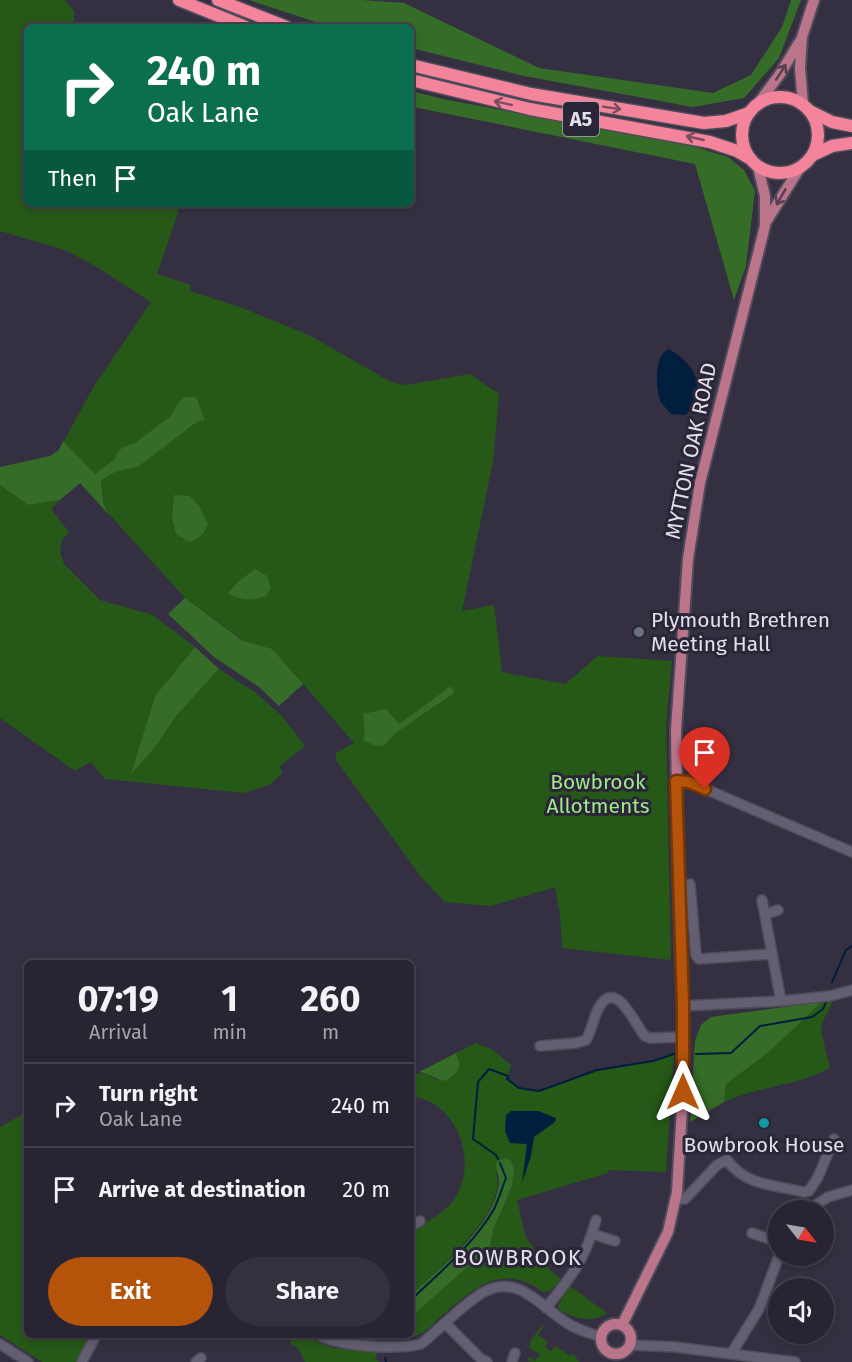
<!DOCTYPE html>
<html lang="en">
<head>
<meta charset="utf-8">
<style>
  body { margin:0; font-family:"Fira Sans",sans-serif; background:#34303d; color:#f1f3f6; height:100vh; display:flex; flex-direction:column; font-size:22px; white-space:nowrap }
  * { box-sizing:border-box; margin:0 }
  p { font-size:20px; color:#a5a4ab }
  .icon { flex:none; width:33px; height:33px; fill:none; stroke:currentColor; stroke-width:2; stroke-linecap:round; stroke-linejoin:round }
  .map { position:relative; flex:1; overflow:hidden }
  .sheet { position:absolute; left:24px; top:960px; width:390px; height:378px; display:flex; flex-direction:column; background:#282431; border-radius:9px; box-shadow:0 3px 9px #0003,0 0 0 2px #44414d }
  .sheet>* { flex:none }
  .hud { position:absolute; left:24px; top:24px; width:390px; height:183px; border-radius:9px; box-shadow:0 3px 9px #0003,0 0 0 2px #44414d; background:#0b6e4f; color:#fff; overflow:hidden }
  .needle { width:39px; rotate:121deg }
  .fabs { position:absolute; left:768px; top:1200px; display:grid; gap:12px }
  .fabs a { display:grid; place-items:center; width:66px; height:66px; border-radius:50%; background:#282431; box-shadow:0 3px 9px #0003,0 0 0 2px #44414d; font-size:30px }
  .pin { position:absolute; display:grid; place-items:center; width:51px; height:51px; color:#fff; margin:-62px -26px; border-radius:50% 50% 50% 0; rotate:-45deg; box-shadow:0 0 6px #0007 }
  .pin .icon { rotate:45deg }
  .me { position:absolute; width:66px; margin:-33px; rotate:0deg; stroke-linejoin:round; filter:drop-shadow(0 0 4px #0008) }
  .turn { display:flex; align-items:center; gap:21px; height:126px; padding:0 24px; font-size:27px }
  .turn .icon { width:78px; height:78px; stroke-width:2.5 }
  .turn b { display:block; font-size:42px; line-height:51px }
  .then { display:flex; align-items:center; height:57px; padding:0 24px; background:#0003; gap:12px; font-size:22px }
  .eta { display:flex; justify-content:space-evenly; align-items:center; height:102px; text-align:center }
  .eta b { font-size:36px; font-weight:700; line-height:42px }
  .primary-button { display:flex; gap:12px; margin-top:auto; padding:12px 24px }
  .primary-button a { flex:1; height:69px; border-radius:36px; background:#b45309; color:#fff; font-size:24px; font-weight:700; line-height:69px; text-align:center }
  .primary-button a+a { background:#34303d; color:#f1f3f6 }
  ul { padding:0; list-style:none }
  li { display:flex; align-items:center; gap:18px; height:84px; padding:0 24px; border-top:2px solid #44414d }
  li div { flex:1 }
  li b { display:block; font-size:22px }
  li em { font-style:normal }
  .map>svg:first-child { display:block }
</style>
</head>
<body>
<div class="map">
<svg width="852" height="1362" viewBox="0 0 852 1362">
  <rect width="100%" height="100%" fill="#353041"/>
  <g fill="#265818">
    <path d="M0,0H65L74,11V24L77,27H27V204H181L157,274L191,285L190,291L240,307L309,335L391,382L405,385L470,374L499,394L493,462L462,611L494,605L502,672L565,684L598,656L672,661L666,725L671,960L562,948L560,913L555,887L491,906L445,902L422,878L336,760V753L354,743L303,684L185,598L80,482L59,450L94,386L151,302L97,267L65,250L0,231Z"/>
    <path d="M0,485L28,505L60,500L51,509L69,532L62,540L60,552L64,564L100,600L153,615L195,647L155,696L132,772L156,746L176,716L219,669L255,692L282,716L305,746L280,766L282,773L271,784L244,793L105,779L91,762L75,771L0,718Z"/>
    <path d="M834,999L823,1021L821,1031L830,1068C797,1086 759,1086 724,1102L726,1084L769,1052L822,1002Z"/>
    <path d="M476,1043L493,1050L511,1065L507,1079L519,1088L539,1091L597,1070L653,1061L674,1054L666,1172L608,1170V1173L517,1200L526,1238L550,1270L561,1279L550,1291L543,1292C499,1260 471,1292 438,1319C433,1324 427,1331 420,1334C401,1343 367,1337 346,1336L411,1335V1317L489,1248L494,1228L512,1186L495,1171C512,1208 436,1271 411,1295V1232C427,1220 444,1215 455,1198C479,1161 457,1101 411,1096V1076C422,1071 427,1073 437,1080L460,1066L456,1053Z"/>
    <path d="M27,1112V1335H91L76,1362H42L0,1335V1127Z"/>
    <path d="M570,1286L607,1313C592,1324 574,1318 559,1310L558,1305Z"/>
    <path d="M542,1325L543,1327L538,1335L548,1342L545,1347L551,1351L556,1346L569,1355L574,1354L579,1362H534L527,1361L529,1357L535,1361L540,1354L529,1348L531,1344L529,1343Z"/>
    <path d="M294,1335H301L333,1348L378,1352L375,1359L379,1362H305L298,1348L290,1343Z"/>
  </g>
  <g fill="#356c27">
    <path d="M249,0H362L404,3L539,68L713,93L751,75L782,27L791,0H801L779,58L744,98L693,107L524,76L411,48V27H331Z"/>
    <path d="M411,91L443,99L692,146L728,157L744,170L755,191L746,266L734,300L695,164L413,107H411Z"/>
    <path d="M185,397H196L205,420L198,421L139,466L115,472L101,480L103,503L109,515L80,483L60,500L28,505L0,485V467L50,456L59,450L63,441L95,474L115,459L117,453L123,447L135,443L171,416L178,403Z"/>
    <path d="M174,495L190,496L199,506L208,523C206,533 199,538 190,542L176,534L172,517Z"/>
    <path d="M255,569L267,576L271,588L266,596C251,601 242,601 228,593L239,581Z"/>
    <path d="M185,598L243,641L272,649L303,684L279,706L259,687L214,657L168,614Z"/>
    <path d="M195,647L219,669L176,716L156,746L131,774L155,696Z"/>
    <path d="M451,686L454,693L394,734L385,745L376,746L363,740L365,732L363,714L386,709L399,724Z"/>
    <path d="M822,1002L769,1052L726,1084L724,1102L690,1122L695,1041L701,1025L711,1017Z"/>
    <path d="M456,1053L460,1066L455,1074L446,1081C436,1080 429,1073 419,1072Z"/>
    <path d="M506,1158L511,1161L514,1170L512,1186L494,1228L489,1248L411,1317V1295C440,1268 497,1223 499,1181C499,1175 495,1169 496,1162Z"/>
  </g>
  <g fill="#001e3d">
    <path d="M669,349C695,364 709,389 686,415L671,414C668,410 663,406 661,402C655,390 654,354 669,349Z"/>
    <path d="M511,1111H538L556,1118L555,1122L534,1137L531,1156L522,1183L527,1144L510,1143L505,1131L506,1115Z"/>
  </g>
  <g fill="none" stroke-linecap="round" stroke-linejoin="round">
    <g stroke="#001e3d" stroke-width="2">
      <path d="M832,982L846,950L852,946"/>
      <path d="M696,1054L731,1053L760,1026L812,1017L823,1009L826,1002"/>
      <path d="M498,1159L496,1155L473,1139L478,1082L489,1069L508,1076L507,1079L519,1088L539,1091L597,1070L653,1061L674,1054"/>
      <path d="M411,1300C440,1272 474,1244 494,1209C499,1199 502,1188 506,1178L500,1163"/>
      <path d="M385,1358L386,1362"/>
    </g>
    <g stroke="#4f4c5a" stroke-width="12">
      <g id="minor">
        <path d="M676,781L689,782L852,852"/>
        <path d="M690,884L696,955L699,959L772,954"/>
        <path d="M762,900L781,1001"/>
        <path d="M766,914L778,910"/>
        <path d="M683,1006L781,1001L830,996L852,990"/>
        <path d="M540,1046L576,1043L586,1040C592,1030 593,1019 598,1009C616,975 635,1026 645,1036L650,1038L683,1037"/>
        <path d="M675,1199H685L717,1165L727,1160C745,1186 776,1185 804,1192L809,1191L818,1177L834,1139"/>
        <path d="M808,1210L828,1197L852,1190"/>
        <path d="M411,1226L420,1221"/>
        <path d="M752,1233L778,1242"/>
        <path d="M592,1234L615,1241"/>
        <path d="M546,1308C571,1277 585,1260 596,1220"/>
        <path d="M446,1324L480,1358L487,1362"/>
        <path d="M319,1335C342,1347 397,1350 421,1344C441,1328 461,1306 482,1293C517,1272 540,1306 567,1323C577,1330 590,1333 601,1337"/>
        <path d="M0,1344L28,1362"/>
        <path d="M631,1345L675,1347L795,1362"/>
        <path d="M731,1354L759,1309L779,1256"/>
        <path d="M82,1362L96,1335"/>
        <path d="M196,1362L201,1358"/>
        <path d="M512,1362L515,1353"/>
      </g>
    </g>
    <g stroke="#4f4c5a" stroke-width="14">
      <g id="major">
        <path d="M803,104L800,68L802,37L814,0"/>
        <path d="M757,105L780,74L800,41"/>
        <path d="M766,222L799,169"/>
        <circle cx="616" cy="1339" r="15"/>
        <path d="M622,1325L668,1232L677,1192L683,1092V1006L678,870L676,730L688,559L700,483L765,226V196L758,167"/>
      </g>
    </g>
    <g stroke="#4f4c5a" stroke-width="15">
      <g id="highway">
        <path d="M179,0L246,27"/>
        <path d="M218,0L287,27"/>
        <path d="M411,65L531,94L704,123L726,121L749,113"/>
        <path d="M411,80L530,109L710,142L737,151L749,158"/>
        <circle cx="780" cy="135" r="38"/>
        <path d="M810,111L832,122L852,126"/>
        <path d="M813,155L832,146L852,143"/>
      </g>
    </g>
    <use href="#minor" stroke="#635e71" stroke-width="9"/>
    <use href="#major" stroke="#ba758b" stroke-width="10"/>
    <use href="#highway" stroke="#f4849c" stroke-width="12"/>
  </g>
  <defs><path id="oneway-shaft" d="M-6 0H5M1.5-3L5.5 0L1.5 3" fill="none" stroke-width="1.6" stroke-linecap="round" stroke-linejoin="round" transform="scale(1.5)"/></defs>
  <g stroke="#563e50">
    <use href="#oneway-shaft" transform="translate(781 72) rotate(-57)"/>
    <use href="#oneway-shaft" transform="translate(781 197) rotate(120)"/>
  </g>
  <g stroke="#7b4c5f">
    <use href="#oneway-shaft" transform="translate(503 103) rotate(-167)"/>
    <use href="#oneway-shaft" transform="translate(612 108) rotate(9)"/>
    <use href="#oneway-shaft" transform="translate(695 138) rotate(-167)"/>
  </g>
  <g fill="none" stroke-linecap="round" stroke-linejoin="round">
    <g stroke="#753606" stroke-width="15">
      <path id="route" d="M683,1092V1006L676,781L689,782L705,789"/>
    </g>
    <use href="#route" stroke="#b45309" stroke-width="10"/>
  </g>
  <circle fill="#6b7280" stroke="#2b2637" stroke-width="2" cx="639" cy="632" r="6"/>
  <circle fill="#0f9aa8" stroke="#2b2637" stroke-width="2" cx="764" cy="1123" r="6"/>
  <g text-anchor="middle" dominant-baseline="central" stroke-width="6" stroke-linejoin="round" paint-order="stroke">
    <rect fill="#2b2637" stroke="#aaa8b4" stroke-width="1.5" x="563" y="102" width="36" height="34" rx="4.5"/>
    <g font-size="20" font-weight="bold" fill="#e1dfea">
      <text x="581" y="119">A5</text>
    </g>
    <g font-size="21" fill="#e1dfea" stroke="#2b2637">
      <text transform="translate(691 451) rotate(-78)">MYTTON OAK ROAD</text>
    </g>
    <g font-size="21" fill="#e1dfea" stroke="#2b2637" text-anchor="start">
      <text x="651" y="620">Plymouth Brethren<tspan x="651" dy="24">Meeting Hall</tspan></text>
      <text x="764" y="1145" text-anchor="middle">Bowbrook House</text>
    </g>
    <g font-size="21" fill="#9de88a" stroke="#2b2637">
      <text x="598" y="782">Bowbrook<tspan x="598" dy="24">Allotments</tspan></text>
    </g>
    <g font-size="22" letter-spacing="1.5" fill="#e1dfea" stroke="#2b2637">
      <text x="518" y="1257">BOWBROOK</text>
    </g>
  </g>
</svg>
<div class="fabs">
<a><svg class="needle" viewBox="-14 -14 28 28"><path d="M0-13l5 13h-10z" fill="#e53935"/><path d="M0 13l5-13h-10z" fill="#a5a4ab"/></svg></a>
<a><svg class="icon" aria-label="sound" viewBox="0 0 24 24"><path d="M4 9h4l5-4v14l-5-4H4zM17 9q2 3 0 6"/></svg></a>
</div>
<div class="pin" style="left:705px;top:789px;background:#d93025"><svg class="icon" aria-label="arrive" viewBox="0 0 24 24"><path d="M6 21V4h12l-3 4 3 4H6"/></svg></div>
<svg class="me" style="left:683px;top:1092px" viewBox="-20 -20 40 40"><path d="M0-17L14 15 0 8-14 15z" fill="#b45309" stroke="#fff" stroke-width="4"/></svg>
<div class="hud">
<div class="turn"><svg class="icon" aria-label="right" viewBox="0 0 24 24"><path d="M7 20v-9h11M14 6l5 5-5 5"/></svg><div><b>240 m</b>Oak Lane</div></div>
<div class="then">Then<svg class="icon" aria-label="arrive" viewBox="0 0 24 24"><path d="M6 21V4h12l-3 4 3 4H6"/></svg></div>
</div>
<section class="sheet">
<div class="eta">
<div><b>07:19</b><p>Arrival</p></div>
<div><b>1</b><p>min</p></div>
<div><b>260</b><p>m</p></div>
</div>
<ul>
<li><svg class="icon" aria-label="right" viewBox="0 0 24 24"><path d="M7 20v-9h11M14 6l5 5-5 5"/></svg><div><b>Turn right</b><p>Oak Lane</p></div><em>240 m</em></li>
<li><svg class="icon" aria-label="arrive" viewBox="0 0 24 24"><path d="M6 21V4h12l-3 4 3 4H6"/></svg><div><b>Arrive at destination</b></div><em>20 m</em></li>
</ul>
<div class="primary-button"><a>Exit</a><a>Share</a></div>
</section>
</div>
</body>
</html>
